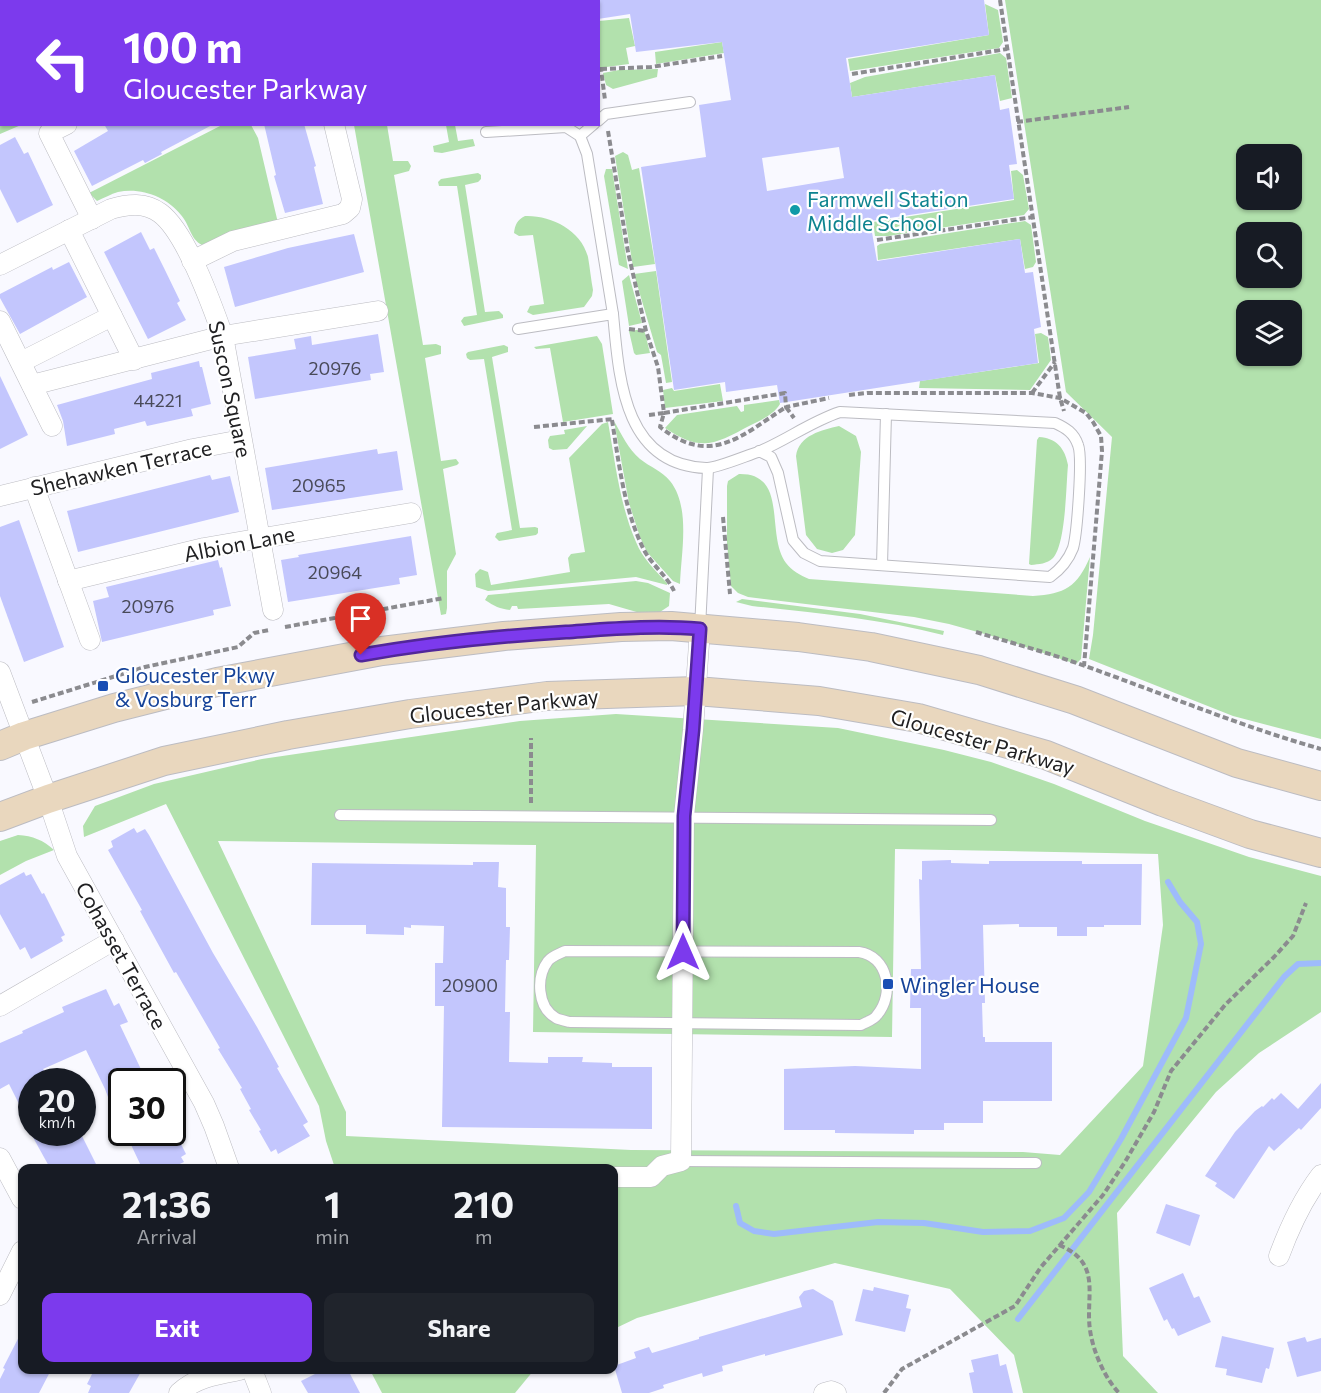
<!DOCTYPE html>
<html lang="en">
<head>
<meta charset="utf-8">
<style>
  body { margin:0; font-family:Commissioner,sans-serif; background:#20242c; color:#f1f3f6; height:100vh; display:flex; flex-direction:column; font-size:22px; white-space:nowrap }
  * { box-sizing:border-box; margin:0 }
  p { font-size:20px; color:#9ea1a6 }
  .icon { flex:none; width:33px; height:33px; fill:none; stroke:currentColor; stroke-width:2; stroke-linecap:round; stroke-linejoin:round }
  .map { position:relative; flex:1; overflow:hidden }
  .details { position:absolute; left:18px; top:1164px; width:600px; height:210px; display:flex; flex-direction:column; background:#171b24; border-radius:12px; box-shadow:0 2px 4px #0004 }
  .details>* { flex:none }
  .hud { position:absolute; left:0px; top:0px; width:600px; height:126px; box-shadow:0 2px 4px #0004; background:#7c3aed; color:#fff; overflow:hidden }
  .fabs { position:absolute; left:1236px; top:144px; display:grid; gap:12px }
  .fabs a { display:grid; place-items:center; width:66px; height:66px; border-radius:12px; background:#171b24; box-shadow:0 2px 4px #0004; font-size:30px }
  .speed { position:absolute; left:18px; top:1068px; display:flex; gap:12px; font-size:30px; font-weight:700; text-align:center }
  .speed>* { display:grid; place-content:center; width:78px; height:78px; border-radius:50%; background:#171b24; box-shadow:0 2px 4px #0004; line-height:1 }
  .speed small { font-size:15px; font-weight:400 }
  .speed .limit { border:3px solid #111; border-radius:9px; background:#fff; color:#111 }
  .pin { position:absolute; display:grid; place-items:center; width:51px; height:51px; color:#fff; margin:-62px -26px; border-radius:50% 50% 50% 0; rotate:-45deg; box-shadow:0 0 6px #0007 }
  .pin .icon { rotate:45deg }
  .me { position:absolute; width:66px; margin:-33px; rotate:0deg; stroke-linejoin:round; filter:drop-shadow(0 0 4px #0008) }
  .turn { display:flex; align-items:center; gap:21px; height:126px; padding:0 24px; font-size:27px }
  .turn .icon { width:78px; height:78px; stroke-width:2.5 }
  .turn b { display:block; font-size:42px; line-height:51px }
  .eta { display:flex; justify-content:space-evenly; align-items:center; height:102px; text-align:center }
  .eta b { font-size:36px; font-weight:700; line-height:42px }
  .cta { display:flex; gap:12px; margin-top:auto; padding:12px 24px }
  .cta a { flex:1; height:69px; border-radius:12px; background:#7c3aed; color:#fff; font-size:24px; font-weight:700; line-height:69px; text-align:center }
  .cta a+a { background:#20242c; color:#f1f3f6 }
  .map>svg:first-child { display:block }
</style>
</head>
<body>
<div class="map">
<svg width="1321" height="1393" viewBox="0 0 1321 1393">
  <rect width="100%" height="100%" fill="#f9f9ff"/>
  <g fill="#b2e1ad" fill-rule="evenodd">
    <path d="M0,0H285L2,2V124L21,125L0,134Z"/>
    <path d="M1005,0H1321V739L1233,716L1089,659L1093,635L1112,437L1066,392ZM1246,154H1292V200H1246ZM1246,232H1292V278H1246ZM1246,310H1292V356H1246Z"/>
    <path d="M985,4L998,10L1003,42L999,48L850,71L848,59L989,35Z"/>
    <path d="M629,18L635,46L626,48L629,64L599,68V21Z"/>
    <path d="M722,42L724,53L656,64L655,52Z"/>
    <path d="M1000,53L1006,58L1012,98L1000,101L995,75L852,97L850,83L865,77Z"/>
    <path d="M658,69L657,77L613,89L606,85L603,73L619,70Z"/>
    <path d="M222,125H251L258,138L278,223L233,232L202,245C190,239 190,225 181,215C167,197 141,187 118,192C111,194 104,198 97,201L89,193Z"/>
    <path d="M354,125H387L393,161H408L411,166L409,171L394,175L423,345L436,344L441,346V354L425,358L441,461L456,459L459,463L457,465L443,469L456,554L447,571V608L446,614L441,615Z"/>
    <path d="M446,125H455L458,141L473,139L475,146L442,153L434,152L433,146L449,142Z"/>
    <path d="M623,152L628,155L632,170L639,168L655,264L633,267L615,156Z"/>
    <path d="M606,169H612L628,269L619,265L604,176Z"/>
    <path d="M1017,170L1023,175L1029,209L1024,215L888,236H875L873,222L1014,200L1011,171Z"/>
    <path d="M478,173L481,175V179L478,182L465,185L485,312L499,311L503,315V318L464,326L461,321L464,317L477,315L457,186H439L438,182L441,179Z"/>
    <path d="M525,216C551,215 581,230 588,257C590,268 591,280 593,290L592,296L584,307L533,315L527,312L530,306L544,304L533,235L519,236L514,233C515,225 517,220 525,216Z"/>
    <path d="M1025,221L1031,225L1036,262L1033,267L1025,269L1020,239L878,260L877,246L880,244Z"/>
    <path d="M656,271L672,382L666,383L661,355L657,352L634,274Z"/>
    <path d="M629,275L642,323L629,326L622,281Z"/>
    <path d="M644,329L650,353L636,355L634,353L629,331Z"/>
    <path d="M1041,333L1048,337L1051,360L1030,390L919,388L920,381L1039,363L1035,334Z"/>
    <path d="M597,336L602,344L613,414L563,422L550,348L536,349L534,347Z"/>
    <path d="M504,345L508,347V352L492,357L520,528L535,527L538,528V533L536,535L499,541L495,537L497,533L512,530L484,359L470,360L467,358L466,354L468,352Z"/>
    <path d="M720,384L723,401L665,408L663,390L672,388L674,391Z"/>
    <path d="M779,400L780,404C773,415 763,419 751,425C715,444 702,453 665,428L677,415L737,406L741,412L744,411V405Z"/>
    <path d="M614,421C622,435 628,449 640,459C650,467 662,471 670,481C691,507 681,553 680,584L673,581L647,552L640,537L629,503Z"/>
    <path d="M608,422C615,461 620,506 636,542C642,558 656,571 667,583V585L636,577L488,591L476,587L475,574L480,569L488,572L491,585L570,572L568,558L571,554L585,552L569,458L602,424Z"/>
    <path d="M587,426L567,449L553,450L549,448L548,440L550,436L565,434L564,430Z"/>
    <path d="M839,426L856,436L861,452L855,535L843,550L832,553L817,549L806,535L796,456C799,435 822,430 839,426Z"/>
    <path d="M1039,437C1056,438 1065,448 1068,465C1066,485 1066,544 1053,558C1047,564 1039,564 1031,565L1029,564L1037,440Z"/>
    <path d="M739,474C789,473 765,534 786,563C792,571 800,575 809,579L1033,596C1065,594 1077,587 1090,557L1081,659L1076,664L999,638L949,624L914,617L748,597L738,593L731,586L727,543V486L728,481Z"/>
    <path d="M636,581L648,583L670,593L669,606L660,612L647,615L609,604L518,609L517,606H512L510,610C500,609 494,606 485,600L488,595Z"/>
    <path d="M742,599L860,614L944,631L943,635C881,619 816,613 752,606L736,602Z"/>
    <path d="M616,714L838,728L944,750L991,762L1054,784L1145,821L1249,857L1321,876V1012L1259,1053L1216,1092L1117,1213L1123,1356L1158,1393H1023L1014,1355L950,1289L835,1263L637,1318L614,1329V1168H335L326,1141L319,1106L166,804L84,837L83,826L95,806L154,784L262,759L520,721ZM218,841L536,845L533,1032L892,1037L895,849L1158,854L1163,925L1143,1066L1060,1155L1023,1152L631,1150L346,1136V1112Z"/>
    <path d="M18,835C33,836 43,840 54,850L26,861L0,875V841Z"/>
    <path d="M370,1370H534L515,1393H382Z"/>
  </g>
  <g fill="none" stroke-linecap="round" stroke-linejoin="round">
    <g stroke="#9ebbfb" stroke-width="6">
      <path d="M736,1206L740,1223L754,1231L774,1234L878,1222L924,1223L983,1232L1030,1231L1064,1218L1089,1192L1121,1139L1186,1018L1201,944L1197,922L1180,902L1168,882"/>
      <path d="M1018,1319L1284,977L1298,964L1321,963"/>
    </g>
  </g>
  <g fill="#c3c6fd" fill-rule="evenodd">
    <path d="M598,0H984L989,35L846,58L852,97L995,75L1000,110L1009,108L1017,164L1009,165L1014,199L870,221L877,261L1020,239L1025,273L1033,272L1041,327L1034,329L1038,363L780,403L777,385L726,392L725,382L674,390L641,167L706,157L699,105L731,100L722,42L636,52L630,14L598,19ZM839,147L844,178L767,191L762,158Z"/>
    <path d="M104,124H214L161,152L162,154L145,163L143,160L92,186L74,151L108,131Z"/>
    <path d="M264,124H304L316,166L314,167L323,204L285,213L274,176L276,175Z"/>
    <path d="M15,137L24,154L28,152L53,205L17,223L0,189V145Z"/>
    <path d="M141,232L150,250L154,248L164,268L180,301L177,303L186,320L148,339L104,252Z"/>
    <path d="M354,234L364,272L235,307L224,267L288,248Z"/>
    <path d="M69,262L87,297L20,334L0,298V294L52,267L53,270Z"/>
    <path d="M378,334L384,372L370,374L371,380L255,399L248,357L296,349L294,339L311,336L312,345Z"/>
    <path d="M199,361L200,367H202L211,404L191,409L193,416L147,426L145,421L114,429L115,434L67,446L63,421L57,405L152,379L151,373Z"/>
    <path d="M0,376L28,435L0,449Z"/>
    <path d="M377,449L378,454L397,451L403,490L272,510L265,468Z"/>
    <path d="M210,475L212,480L230,476L239,512L78,552L67,511Z"/>
    <path d="M19,520L64,647L24,662L0,596V527Z"/>
    <path d="M411,536L417,575L399,578L400,584L288,602L281,560L299,557L298,555Z"/>
    <path d="M218,560L220,568L222,567L231,606L213,610L214,615L102,642L93,601L109,597L106,587Z"/>
    <path d="M134,828L137,833L145,829L149,835L213,953L257,1027L279,1067L277,1068L308,1122L303,1125L310,1136L278,1154L276,1149L271,1152L259,1131L261,1130L249,1110L251,1109L240,1089L242,1088L218,1049L220,1048L176,972L174,973L140,911L142,910L108,850L113,847L111,841Z"/>
    <path d="M951,860V863L989,864V861H1082V864H1142L1141,925H1104V927H1087V936H1057V927H1019V924L983,925L985,1003H982L983,1037H985V1042H1052V1101H983V1123H944V1130H914V1134L835,1133V1130H784V1069L855,1066L921,1069V1008H910L911,969H921L919,879L922,880V861Z"/>
    <path d="M473,862H499L498,887L506,888V927H510L509,960H506L505,1012H510L509,1062L548,1063V1057H583L582,1062L612,1063V1067H652V1129L442,1127L444,1006H435V963H443L444,926L411,925V928L404,927V935L366,934V925H311L312,863L473,865Z"/>
    <path d="M24,872L26,876L31,874L42,894L44,893L65,935L61,937L63,941L31,959L25,947L20,950L0,914V885Z"/>
    <path d="M106,989L114,1006L119,1003L128,1022L120,1025L147,1082H122L120,1129L105,1089L86,1050L43,1069L45,1072L32,1078V1130L9,1084L0,1089V1043L23,1033L22,1031L64,1012L62,1007Z"/>
    <path d="M1321,1083V1108L1301,1130L1299,1128L1274,1151L1269,1146L1234,1199L1215,1186L1217,1183L1205,1176L1235,1132L1255,1111L1262,1106L1263,1107L1272,1098L1274,1100L1281,1093L1298,1109Z"/>
    <path d="M30,1132H80L98,1168H50Z"/>
    <path d="M125,1132H175L186,1154L181,1157L184,1162L171,1168H142Z"/>
    <path d="M1166,1204L1200,1215L1190,1246L1156,1233Z"/>
    <path d="M1183,1273L1194,1298L1199,1296L1211,1322L1178,1336L1174,1328L1172,1329L1167,1319L1164,1321L1149,1288Z"/>
    <path d="M874,1287L909,1295L906,1308L911,1309L905,1332L855,1321L863,1289L873,1291Z"/>
    <path d="M813,1289L833,1301L843,1335L765,1356V1354L754,1357L722,1366L723,1371L703,1377L702,1373L663,1385L664,1388L649,1393H622L614,1366L636,1358L634,1352L649,1347L652,1353L699,1339V1337L802,1307L799,1297L804,1291Z"/>
    <path d="M22,1331V1370H51L39,1393H0V1379L5,1369L3,1368Z"/>
    <path d="M1222,1336L1274,1348L1269,1369L1266,1368L1262,1383L1226,1375L1227,1369L1215,1367Z"/>
    <path d="M1305,1337L1307,1342L1321,1338V1371L1297,1377L1287,1342Z"/>
    <path d="M998,1354L1000,1366L1006,1364L1013,1393H973L969,1373L974,1372L971,1360Z"/>
    <path d="M94,1370H142L129,1393H88L91,1386L87,1384Z"/>
    <path d="M323,1370H348L360,1393H308L301,1381Z"/>
  </g>
  <g fill="none" stroke-linecap="round" stroke-linejoin="round">
    <g stroke="#bcbcc2" stroke-width="12">
      <g id="lane">
        <path d="M598,121L606,114L690,102"/>
        <path d="M486,132L566,127L580,136L587,154L613,314"/>
        <path d="M580,136L594,124"/>
        <path d="M518,329L613,314C619,377 623,465 706,468C715,469 748,455 758,452C787,440 810,422 840,412L1055,423C1066,428 1074,433 1078,445C1083,457 1077,534 1073,548C1068,561 1061,569 1050,577L820,561L804,553L793,540L778,473L771,457L759,451"/>
        <path d="M882,565L886,414"/>
        <path d="M700,628L708,469"/>
        <path d="M340,815L991,820"/>
        <path d="M565,951L859,952C888,956 895,994 877,1015C874,1020 866,1022 861,1025L570,1022C566,1021 560,1020 556,1018C537,1007 536,977 548,961C552,956 559,954 565,951Z"/>
        <path d="M681,1161L1036,1163"/>
      </g>
    </g>
    <g stroke="#bcbcc2" stroke-width="21">
      <g id="street">
        <path d="M67,124L49,133L92,219"/>
        <path d="M69,230L134,360"/>
        <path d="M192,261L233,241L343,214L350,208L352,199L334,124"/>
        <path d="M0,265L111,209C128,204 145,202 160,213C186,232 212,305 223,336L273,610"/>
        <path d="M0,321L52,426"/>
        <path d="M21,362L112,316"/>
        <path d="M32,385L223,336L378,311"/>
        <path d="M34,487L90,640"/>
        <path d="M0,496L193,449L241,440"/>
        <path d="M68,581L204,548L411,513"/>
        <path d="M0,672L48,799L67,856L204,1103L214,1126L229,1168"/>
        <path d="M0,1006L114,940"/>
        <path d="M0,1158L22,1199"/>
        <path d="M614,1177H651L662,1166L681,1161L684,816L693,730L700,629"/>
        <path d="M1279,1256C1290,1226 1302,1200 1321,1175"/>
        <path d="M0,1295L22,1251"/>
        <path d="M252,1370L261,1393"/>
        <path d="M179,1393C196,1377 218,1374 240,1370"/>
        <path d="M824,1393L831,1391L836,1393"/>
      </g>
    </g>
    <g stroke="#bcbcc2" stroke-width="30">
      <g id="secondary">
        <path d="M0,746L24,736L114,708L217,682L382,651L504,636L621,627L671,626L798,637L871,647L979,670L1075,700L1237,763L1321,786"/>
        <path d="M0,817L48,799L164,761L288,735L410,714L547,696L696,691L819,701L918,718L1046,755L1163,802L1250,834L1321,853"/>
      </g>
    </g>
    <g stroke="#8b8b8f" stroke-width="4" stroke-dasharray="6 3" stroke-linecap="butt">
      <path d="M497,0L498,2"/>
      <path d="M550,0V2"/>
      <path d="M1000,0L1060,398L1064,411"/>
      <path d="M81,2L84,0"/>
      <path d="M141,2L144,0"/>
      <path d="M329,2L330,0"/>
      <path d="M0,41H2"/>
      <path d="M601,69L651,67L722,56"/>
      <path d="M598,70L601,69L605,100"/>
      <path d="M852,74L1007,49"/>
      <path d="M0,75L2,74"/>
      <path d="M1017,122L1129,107"/>
      <path d="M608,131L628,252L646,331L658,367L664,413L785,393L786,407L829,398"/>
      <path d="M877,240L1033,217"/>
      <path d="M629,329L646,331"/>
      <path d="M1032,393L1055,362"/>
      <path d="M849,395L867,393H1032L1060,398L1086,413L1093,422L1101,436L1102,451L1084,666"/>
      <path d="M649,415L664,413L660,427C711,467 741,436 786,407L794,418"/>
      <path d="M612,420C619,464 624,510 644,550C652,565 667,576 674,591"/>
      <path d="M534,427L613,419"/>
      <path d="M723,517L730,594"/>
      <path d="M285,627L444,598"/>
      <path d="M976,632C1012,643 1049,653 1085,666C1164,694 1240,726 1321,749"/>
      <path d="M32,702L145,667L238,647L254,633L269,630"/>
      <path d="M531,803V738"/>
      <path d="M1059,1245C1103,1263 1085,1296 1090,1330C1093,1351 1104,1377 1119,1393"/>
      <path d="M884,1393L902,1369L1015,1306L1041,1267L1103,1195L1125,1162L1154,1112L1171,1071L1225,1005L1274,957L1293,936L1306,903"/>
    </g>
    <use href="#lane" stroke="#fff" stroke-width="10"/>
    <use href="#street" stroke="#fff" stroke-width="20"/>
    <use href="#secondary" stroke="#e9d7be" stroke-width="28"/>
  </g>
  <g fill="none" stroke-linecap="round" stroke-linejoin="round">
    <g stroke="#51269a" stroke-width="15">
      <path id="route" d="M361,655C428,643 498,636 566,632C611,629 655,625 700,629L693,730L684,816L683,952"/>
    </g>
    <use href="#route" stroke="#7c3aed" stroke-width="10"/>
  </g>
  <circle fill="#0f9aa8" stroke="#fff" stroke-width="2" cx="795" cy="210" r="6"/>
  <g fill="#1a4fb4" stroke="#fff" stroke-width="2">
    <rect x="97" y="680" width="12" height="12" rx="3"/>
    <rect x="882" y="978" width="12" height="12" rx="3"/>
  </g>
  <g text-anchor="middle" dominant-baseline="central" stroke-width="4.5" stroke-linejoin="round" paint-order="stroke">
    <g font-size="18" fill="#494a59">
      <text x="335" y="368">20976</text>
      <text x="158" y="400">44221</text>
      <text x="319" y="485">20965</text>
      <text x="335" y="572">20964</text>
      <text x="148" y="606">20976</text>
      <text x="470" y="985">20900</text>
    </g>
    <g font-size="21" fill="#0d838f" stroke="#fff" text-anchor="start">
      <text x="807" y="198">Farmwell Station<tspan x="807" dy="24">Middle School</tspan></text>
    </g>
    <g font-size="21" fill="#202022" stroke="#fff">
      <text transform="translate(231 389) rotate(78)">Suscon Square</text>
      <text transform="translate(121 467) rotate(-13)">Shehawken Terrace</text>
      <text transform="translate(239 543) rotate(-11)">Albion Lane</text>
      <text transform="translate(504 705) rotate(-6)">Gloucester Parkway</text>
      <text transform="translate(983 741) rotate(16)">Gloucester Parkway</text>
      <text transform="translate(122 955) rotate(61)">Cohasset Terrace</text>
    </g>
    <g font-size="21" fill="#164399" stroke="#fff" text-anchor="start">
      <text x="115" y="674">Gloucester Pkwy<tspan x="115" dy="24">&amp; Vosburg Terr</tspan></text>
      <text x="900" y="984">Wingler House</text>
    </g>
  </g>
</svg>
<div class="fabs">
<a><svg class="icon" aria-label="sound" viewBox="0 0 24 24"><path d="M4 9h4l5-4v14l-5-4H4zM17 9q2 3 0 6"/></svg></a>
<a><svg class="icon" aria-label="search" viewBox="0 0 24 24"><circle cx="10" cy="10" r="6"/><path d="M15 15l6 6"/></svg></a>
<a><svg class="icon" aria-label="layers" viewBox="0 0 24 24"><path d="M12 4l9 5-9 5-9-5zM3 14l9 5 9-5"/></svg></a>
</div>
<div class="speed"><div>20<small>km/h</small></div><div class="limit">30</div></div>
<div class="pin" style="left:361px;top:655px;background:#d93025"><svg class="icon" aria-label="arrive" viewBox="0 0 24 24"><path d="M6 21V4h12l-3 4 3 4H6"/></svg></div>
<svg class="me" style="left:683px;top:952px" viewBox="-20 -20 40 40"><path d="M0-17L14 15 0 8-14 15z" fill="#7c3aed" stroke="#fff" stroke-width="4"/></svg>
<div class="hud">
<div class="turn"><svg class="icon" aria-label="left" viewBox="0 0 24 24"><path d="M17 20v-9H6M10 6l-5 5 5 5"/></svg><div><b>100 m</b>Gloucester Parkway</div></div>
</div>
<section class="details">
<div class="eta">
<div><b>21:36</b><p>Arrival</p></div>
<div><b>1</b><p>min</p></div>
<div><b>210</b><p>m</p></div>
</div>
<div class="cta"><a>Exit</a><a>Share</a></div>
</section>
</div>
</body>
</html>
